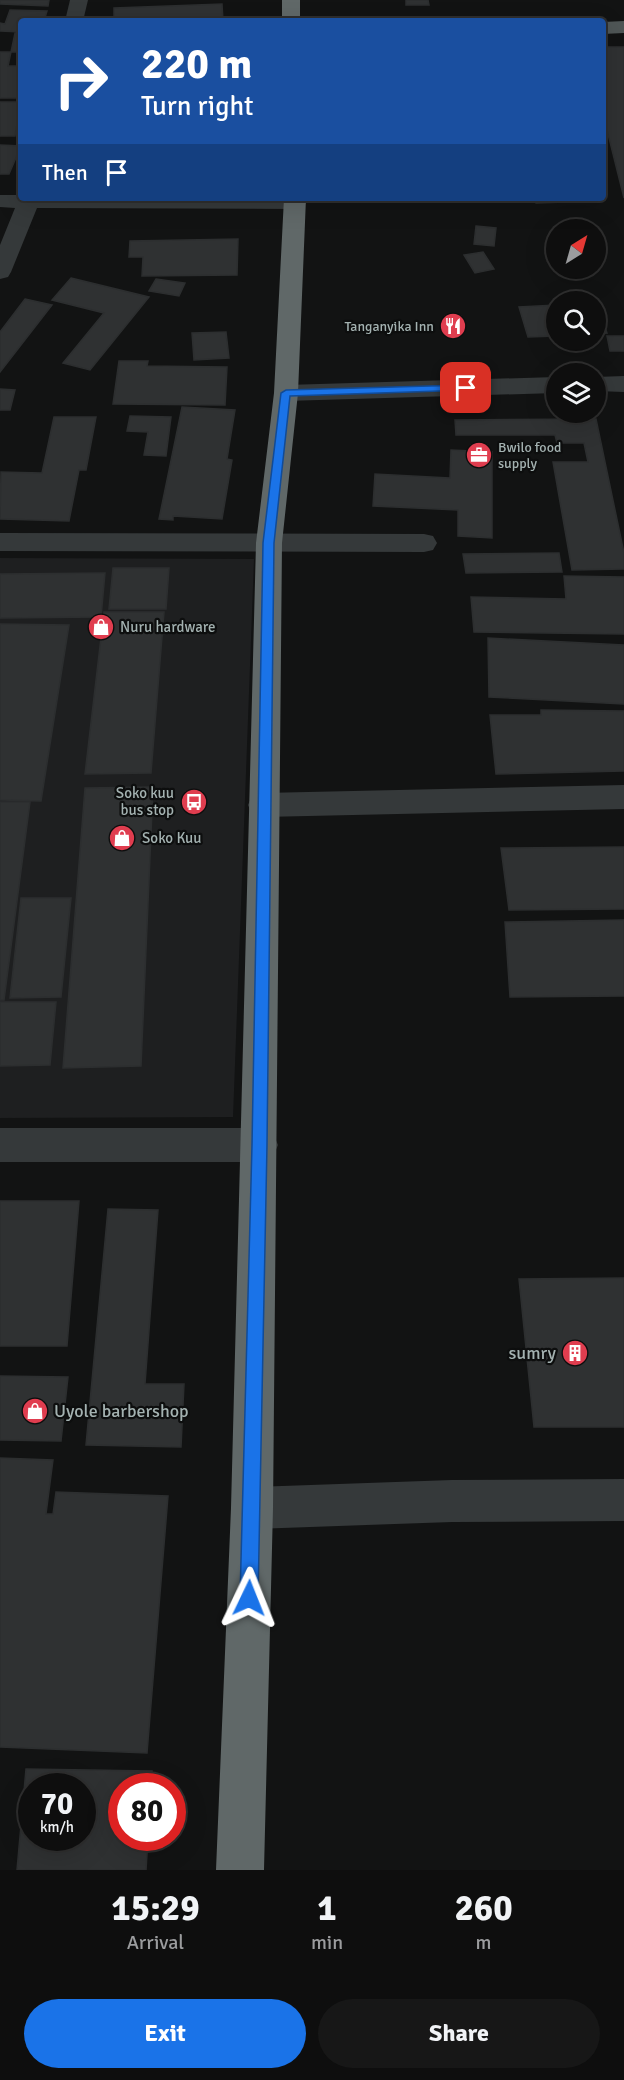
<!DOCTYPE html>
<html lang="en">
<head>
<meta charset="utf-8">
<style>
  body { margin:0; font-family:Signika,sans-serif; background:#171717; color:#f1f3f6; height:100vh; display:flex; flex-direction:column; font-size:22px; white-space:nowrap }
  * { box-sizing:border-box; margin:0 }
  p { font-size:20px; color:#9b9c9e }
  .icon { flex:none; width:33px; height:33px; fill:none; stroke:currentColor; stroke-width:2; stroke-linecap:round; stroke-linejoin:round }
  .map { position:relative; height:1870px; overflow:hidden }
  .panel { display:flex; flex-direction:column; background:#0e0e0e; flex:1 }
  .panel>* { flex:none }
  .hud { position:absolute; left:18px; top:18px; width:588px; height:183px; border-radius:6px; box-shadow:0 6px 24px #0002,0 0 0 2px #2e2e2e; background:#1a4fa0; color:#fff; overflow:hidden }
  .needle { width:39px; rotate:37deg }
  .fabs { position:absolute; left:546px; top:219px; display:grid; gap:12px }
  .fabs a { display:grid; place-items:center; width:60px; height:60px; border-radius:50%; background:#0e0e0e; box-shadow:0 6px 24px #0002,0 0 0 2px #2e2e2e; font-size:30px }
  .speed { position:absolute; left:18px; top:1773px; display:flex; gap:12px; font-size:30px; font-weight:700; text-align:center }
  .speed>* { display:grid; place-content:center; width:78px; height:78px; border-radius:50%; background:#0e0e0e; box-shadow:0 6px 24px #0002,0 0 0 2px #2e2e2e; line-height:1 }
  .speed small { font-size:15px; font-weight:400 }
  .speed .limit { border:9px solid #d22; background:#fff; color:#111 }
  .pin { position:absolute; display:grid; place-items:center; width:51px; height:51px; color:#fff; margin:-26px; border-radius:12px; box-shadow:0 3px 9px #0006 }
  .me { position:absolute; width:66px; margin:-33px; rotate:2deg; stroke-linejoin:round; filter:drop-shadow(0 0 4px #0008) }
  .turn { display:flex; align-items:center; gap:21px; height:126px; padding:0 24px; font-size:27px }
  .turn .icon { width:78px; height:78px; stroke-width:2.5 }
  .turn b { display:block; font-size:42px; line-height:51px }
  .then { display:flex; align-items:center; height:57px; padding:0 24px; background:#0003; gap:12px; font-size:22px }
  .eta { display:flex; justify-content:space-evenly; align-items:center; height:102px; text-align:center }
  .eta b { font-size:36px; font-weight:700; line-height:42px }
  .action { display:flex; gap:12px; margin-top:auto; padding:12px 24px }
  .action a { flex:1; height:69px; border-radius:36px; background:#1a73e8; color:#fff; font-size:24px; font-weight:700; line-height:69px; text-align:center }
  .action a+a { background:#171717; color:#f1f3f6 }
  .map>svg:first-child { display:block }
</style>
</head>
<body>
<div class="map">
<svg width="624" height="1870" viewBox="0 0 624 1870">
  <rect width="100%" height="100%" fill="#121313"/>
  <path fill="#1e1f20" d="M0,558L254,559L233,1117L0,1118Z"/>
  <g fill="#2f3132" stroke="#2c2e2f" stroke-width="1.5" fill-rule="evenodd">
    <path d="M0,0H49L48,6L0,4Z"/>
    <path d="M406,0H428L429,5H406Z"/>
    <path d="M222,4L223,21H114V8Z"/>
    <path d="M10,10L47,11L44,21H21V32L0,31V23L5,24Z"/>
    <path d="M15,33H21V52H11Z"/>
    <path d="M603,47H624V198L603,114Z"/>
    <path d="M0,52H11L8,66H21V98H0Z"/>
    <path d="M0,102H21L15,136H0Z"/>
    <path d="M0,145L21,146L9,174H0Z"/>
    <path d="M535,198H562L564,202L536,203Z"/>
    <path d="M476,226L496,228L494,246L474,244Z"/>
    <path d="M238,239L237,275L142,276L143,257H129L130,241Z"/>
    <path d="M483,252L494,269L475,273L464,255Z"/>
    <path d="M71,278L149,297L90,370L63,363L104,313L52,300Z"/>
    <path d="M156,279L185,283L179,296L149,291Z"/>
    <path d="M25,299L52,305L0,372V332Z"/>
    <path d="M596,303H597L607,333L596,334Z"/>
    <path d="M556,305V336L528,337L519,307Z"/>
    <path d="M226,332L229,358L194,360L192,333Z"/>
    <path d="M607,336H624V351H610Z"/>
    <path d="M119,361H148L147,366L227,367L225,405L113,404Z"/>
    <path d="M0,389L15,390L10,410H0Z"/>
    <path d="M182,407L235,410L227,459L232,460L222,519L173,516V520L159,519Z"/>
    <path d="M130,416L171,417L166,456L144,455L148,432L127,431Z"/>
    <path d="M54,417H96L86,470H79L69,521L0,519L1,472L42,473Z"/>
    <path d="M596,419L624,553V569L572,570L553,462H588L584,443H557L555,435H456L455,420Z"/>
    <path d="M451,450L492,452V538L458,536V510L373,506L375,474L450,478Z"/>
    <path d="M559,553L562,572L466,573L463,554Z"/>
    <path d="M113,568H169L166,609H109Z"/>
    <path d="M105,573L101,617L0,618V574Z"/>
    <path d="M564,576L624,577V634L474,632L471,597L566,599Z"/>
    <path d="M104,612H164L151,773L85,774Z"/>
    <path d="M0,624L69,625L41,801L0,800Z"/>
    <path d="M488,638L624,645V704L489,697Z"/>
    <path d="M541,710L624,711V771L496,774L490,715H541Z"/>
    <path d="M153,787L141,1066L63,1068L85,788Z"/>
    <path d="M0,802H30L4,1000H0Z"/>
    <path d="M624,847V909L509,910L501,848Z"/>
    <path d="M21,898H71L61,997L10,998Z"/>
    <path d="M624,920V996L510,997L505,922Z"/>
    <path d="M0,1002H56L50,1065L0,1066Z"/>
    <path d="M0,1201H79L67,1346H0Z"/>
    <path d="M108,1209L158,1210L145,1384H184L181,1447L86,1445Z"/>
    <path d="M624,1278V1427H534L519,1279Z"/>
    <path d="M0,1376L68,1377L61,1441L0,1440Z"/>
    <path d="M0,1458L53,1460L46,1514H53L56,1492L168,1496L147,1753L0,1747Z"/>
    <path d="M26,1769L152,1771L151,1786H122V1838H148L146,1870H17ZM32,1786H82V1838H32Z"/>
  </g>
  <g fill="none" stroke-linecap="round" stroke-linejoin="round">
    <g fill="#35393a" fill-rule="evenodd">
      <path d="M70,0H88L83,21H65Z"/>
      <path d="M0,195H21V198H301L306,203L303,208L295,209L37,208L11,272L8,277L0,279V245L15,208L0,207Z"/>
      <path d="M624,376V392L596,391V377Z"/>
      <path d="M556,377V393L286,401L277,398L274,393L277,388L286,385Z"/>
      <path d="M0,533L424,534L433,536L437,543L433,550L424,552L0,551Z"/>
      <path d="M624,785V809L263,817L252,814L248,805L252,796L263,793Z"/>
      <path d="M0,1128H260L273,1133L278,1145L273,1157L260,1162H0Z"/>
      <path d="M624,1479V1521L452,1522L252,1529L237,1523L231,1508L237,1493L252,1487L452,1480Z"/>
    </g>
    <path fill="#4f5656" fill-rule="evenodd" d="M624,21V33L603,34V22Z"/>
    <g fill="#606868" fill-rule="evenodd">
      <rect x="282" y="0" width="18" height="21"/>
      <path d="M284,198H306L298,393L282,543L273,1508L264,1870H216L231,1508L256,543L274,393Z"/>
    </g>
  </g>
  <path fill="#1a73e8" stroke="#114b97" stroke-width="1.5" d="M466,385L470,386V390L290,396L274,543L267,1145L258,1598L255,1605L249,1607L243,1605L240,1598L252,1145L263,543L281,393L286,390Z"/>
  <defs>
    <g id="restaurant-disc" transform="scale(1.35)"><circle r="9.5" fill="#e03d4f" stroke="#0d0e0e"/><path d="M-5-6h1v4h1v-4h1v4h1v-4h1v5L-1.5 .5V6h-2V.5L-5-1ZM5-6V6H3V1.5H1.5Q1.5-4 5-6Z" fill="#fff"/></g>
    <g id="office-disc" transform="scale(1.35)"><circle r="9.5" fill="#e03d4f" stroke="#0d0e0e"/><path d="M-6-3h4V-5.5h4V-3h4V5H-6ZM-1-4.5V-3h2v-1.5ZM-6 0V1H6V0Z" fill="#fff"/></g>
    <g id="shop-disc" transform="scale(1.35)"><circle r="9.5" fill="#e03d4f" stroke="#0d0e0e"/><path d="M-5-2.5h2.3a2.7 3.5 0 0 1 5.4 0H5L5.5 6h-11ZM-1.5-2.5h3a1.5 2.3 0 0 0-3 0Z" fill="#fff"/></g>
    <g id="bus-disc" transform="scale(1.35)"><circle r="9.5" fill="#e03d4f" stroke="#0d0e0e"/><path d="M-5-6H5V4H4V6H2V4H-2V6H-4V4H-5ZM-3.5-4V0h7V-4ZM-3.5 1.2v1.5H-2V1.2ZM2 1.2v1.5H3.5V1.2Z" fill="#fff"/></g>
    <g id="building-disc" transform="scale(1.35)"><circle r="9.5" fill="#e03d4f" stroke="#0d0e0e"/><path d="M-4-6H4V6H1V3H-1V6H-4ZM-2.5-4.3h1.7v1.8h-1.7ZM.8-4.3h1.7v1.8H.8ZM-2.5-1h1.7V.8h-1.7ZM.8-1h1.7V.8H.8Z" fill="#fff"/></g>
  </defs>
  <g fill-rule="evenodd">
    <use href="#restaurant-disc" x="453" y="326"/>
    <use href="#office-disc" x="479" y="455"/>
    <use href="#shop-disc" x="101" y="627"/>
    <use href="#bus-disc" x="194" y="802"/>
    <use href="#shop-disc" x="122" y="838"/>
    <use href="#building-disc" x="575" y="1353"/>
    <use href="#shop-disc" x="35" y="1411"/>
  </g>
  <g text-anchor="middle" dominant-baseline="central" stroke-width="4.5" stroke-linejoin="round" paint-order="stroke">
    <g font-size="14" fill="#a4b2b1" stroke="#0d0e0e" text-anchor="end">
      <text x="434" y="326">Tanganyika Inn</text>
      <text x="498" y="447" text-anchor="start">Bwilo food<tspan x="498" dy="16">supply</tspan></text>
    </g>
    <g font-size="15" fill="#a4b2b1" stroke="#0d0e0e" text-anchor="start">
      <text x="120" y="627">Nuru hardware</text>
      <text x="174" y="793" text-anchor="end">Soko kuu<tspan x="174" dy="17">bus stop</tspan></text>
      <text x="142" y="838">Soko Kuu</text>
    </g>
    <g font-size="18" fill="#a4b2b1" stroke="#0d0e0e" text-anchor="end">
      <text x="556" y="1353">sumry</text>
      <text x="54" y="1411" text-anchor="start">Uyole barbershop</text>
    </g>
  </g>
</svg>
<div class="fabs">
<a><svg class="needle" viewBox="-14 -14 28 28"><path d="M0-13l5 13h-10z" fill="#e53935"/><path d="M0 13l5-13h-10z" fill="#9b9c9e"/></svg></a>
<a><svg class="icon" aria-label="search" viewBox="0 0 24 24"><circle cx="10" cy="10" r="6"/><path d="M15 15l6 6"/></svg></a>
<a><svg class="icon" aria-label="layers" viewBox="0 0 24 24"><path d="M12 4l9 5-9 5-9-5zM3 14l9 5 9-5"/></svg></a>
</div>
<div class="speed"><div>70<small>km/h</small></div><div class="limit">80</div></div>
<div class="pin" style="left:466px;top:388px;background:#d93025"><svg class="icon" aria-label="arrive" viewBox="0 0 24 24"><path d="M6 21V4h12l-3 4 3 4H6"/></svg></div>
<svg class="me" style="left:249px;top:1598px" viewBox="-20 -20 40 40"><path d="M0-17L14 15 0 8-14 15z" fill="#1a73e8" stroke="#fff" stroke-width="4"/></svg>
<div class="hud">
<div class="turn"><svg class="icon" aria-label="right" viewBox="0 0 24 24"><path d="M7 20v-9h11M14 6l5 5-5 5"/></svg><div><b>220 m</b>Turn right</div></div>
<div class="then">Then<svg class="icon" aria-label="arrive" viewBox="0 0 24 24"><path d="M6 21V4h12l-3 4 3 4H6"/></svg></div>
</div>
</div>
<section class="panel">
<div class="eta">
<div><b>15:29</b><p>Arrival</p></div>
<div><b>1</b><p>min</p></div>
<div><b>260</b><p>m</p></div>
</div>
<div class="action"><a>Exit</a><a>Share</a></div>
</section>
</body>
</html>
